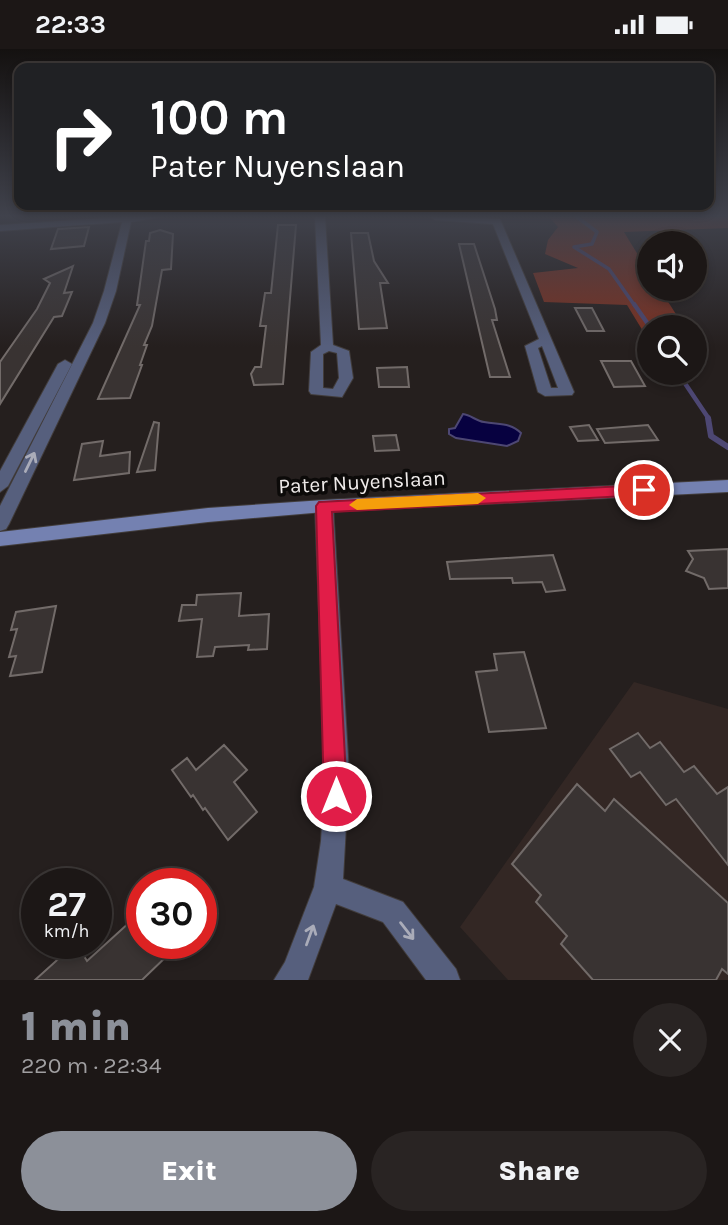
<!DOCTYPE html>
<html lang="en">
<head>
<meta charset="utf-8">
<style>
  body { margin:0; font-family:Karla,sans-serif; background:#292423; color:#f1f3f6; height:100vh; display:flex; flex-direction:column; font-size:26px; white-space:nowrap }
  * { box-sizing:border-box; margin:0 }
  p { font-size:23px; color:#a09fa1 }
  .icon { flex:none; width:38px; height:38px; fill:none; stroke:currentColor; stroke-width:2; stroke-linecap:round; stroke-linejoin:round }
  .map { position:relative; height:931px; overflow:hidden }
  .panel { display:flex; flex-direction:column; background:#1c1716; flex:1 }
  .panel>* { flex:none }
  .top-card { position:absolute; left:14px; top:14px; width:700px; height:147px; border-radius:14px; box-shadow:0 4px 10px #0003,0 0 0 2px #3a3635; background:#202124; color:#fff; overflow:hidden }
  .buttons { position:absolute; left:637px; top:182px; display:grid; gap:14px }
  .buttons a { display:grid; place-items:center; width:70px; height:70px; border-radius:50%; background:#1c1716; box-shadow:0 4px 10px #0003,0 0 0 2px #3a3635; font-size:35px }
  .speed { position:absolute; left:21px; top:819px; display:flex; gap:14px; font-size:35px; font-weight:700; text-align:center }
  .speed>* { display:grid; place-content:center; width:91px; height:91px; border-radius:50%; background:#1c1716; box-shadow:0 4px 10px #0003,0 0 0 2px #3a3635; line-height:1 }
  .speed small { font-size:18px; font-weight:400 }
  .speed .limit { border:10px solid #d22; background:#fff; color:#111 }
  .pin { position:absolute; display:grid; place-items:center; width:60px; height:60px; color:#fff; margin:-30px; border:4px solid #fff; border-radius:50%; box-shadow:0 2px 7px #0007 }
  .me { position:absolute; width:77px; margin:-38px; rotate:0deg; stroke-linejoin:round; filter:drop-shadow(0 0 5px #0008) }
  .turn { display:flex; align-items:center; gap:24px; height:147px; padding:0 21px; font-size:32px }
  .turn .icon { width:91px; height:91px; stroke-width:2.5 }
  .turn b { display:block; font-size:49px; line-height:60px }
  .round { display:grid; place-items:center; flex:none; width:74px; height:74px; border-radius:37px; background:#292423 }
  .overview { display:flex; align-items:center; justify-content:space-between; height:119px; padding:0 21px }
  h1 { font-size:42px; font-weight:800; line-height:52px; color:#8c9099 }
  .button { display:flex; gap:14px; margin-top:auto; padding:14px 21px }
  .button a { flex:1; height:80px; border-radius:42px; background:#8c9099; color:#fff; font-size:28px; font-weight:800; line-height:80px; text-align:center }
  .button a+a { background:#292423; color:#f1f3f6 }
  .status { display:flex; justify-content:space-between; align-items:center; height:49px; padding:0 35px; background:#1c1716; direction:ltr }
  .status svg { height:19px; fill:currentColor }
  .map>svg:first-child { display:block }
</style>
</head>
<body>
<div class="status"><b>22:33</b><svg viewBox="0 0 49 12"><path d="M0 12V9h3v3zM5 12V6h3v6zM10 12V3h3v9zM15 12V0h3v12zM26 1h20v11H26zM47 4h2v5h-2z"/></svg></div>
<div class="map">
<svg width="728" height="931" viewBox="0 0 728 931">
  <rect width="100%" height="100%" fill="#251f1e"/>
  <path fill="#332724" d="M634,633L728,660V931H508L460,878Z"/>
  <path fill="#7c3020" d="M549,168H728V179L624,183L649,224V240H660L679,270L675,278H649V292L627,256L544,253L533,224L578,219L545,205L548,191L558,178Z"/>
  <path fill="#070140" stroke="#4d4773" stroke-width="2" d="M463,365C471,366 476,372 484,373C498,376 510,373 521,384L518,392L507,397L456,389L449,385V380L455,379Z"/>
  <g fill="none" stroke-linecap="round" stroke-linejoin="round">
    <path stroke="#4d4773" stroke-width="3.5" d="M577,168L597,183L592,195L574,198L609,220L635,257"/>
    <g stroke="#4d4773" stroke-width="4.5">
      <path d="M634,255L650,278"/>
      <path d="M678,324L709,370"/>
    </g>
    <path stroke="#4d4773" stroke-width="6" d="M708,369L711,387L728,398"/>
  </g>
  <g fill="#393332" stroke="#726b69" stroke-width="2">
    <path d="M278,176H296L283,335L254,336L251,325L255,318H261L266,277H260L265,244H271Z"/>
    <path d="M89,178L84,197L51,200L58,180Z"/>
    <path d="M160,181L173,185L171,220L162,221L152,277L144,296H147L140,316H142L130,349L98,350L140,256H137L146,192H149L150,184Z"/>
    <path d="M351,184H368L374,212L388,234H380L387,279L359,280Z"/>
    <path d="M459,195H474L495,260L497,271H492L510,328H490Z"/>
    <path d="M73,217L64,244L72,243L62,267L54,268L0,355V313L37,260L50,234L44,230Z"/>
    <path d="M575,259H592L604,282H587Z"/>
    <path d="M601,312H631L645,337L614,338Z"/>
    <path d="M407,318L409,338H379L377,319Z"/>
    <path d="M154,373L159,374L155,421L137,423Z"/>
    <path d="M589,376L598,391L578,392L570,378Z"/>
    <path d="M648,376L658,391L605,394L597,380Z"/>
    <path d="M396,386L399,401L375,402L373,387Z"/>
    <path d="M103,392L100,407L130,403L129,424L74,431L82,395Z"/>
    <path d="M728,500V539L709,540L704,529L686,522L693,510L688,502Z"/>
    <path d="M553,506L565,541L546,543L542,533L513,534L512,529L450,530L447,513Z"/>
    <path d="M241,544L239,567L269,565L267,600L248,601L249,596L215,598L213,607L197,608L202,570L179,572L182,556H196L197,546Z"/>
    <path d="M56,557L42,623L10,627L16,607L9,608L17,580L11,581L16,563Z"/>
    <path d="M524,603L546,679L489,683L476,623L497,621L494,605Z"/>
    <path d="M638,684L650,699L660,693L684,723L694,717L717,745L728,738V816L676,750L666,756L640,723L631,728L610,700Z"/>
    <path d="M224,696L247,721L234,733L257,763L228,791L205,759L203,761L193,746L191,748L172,721L187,709L196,721Z"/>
    <path d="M577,735L605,762L614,750L728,854V925L722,920L716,931H593L561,895L567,887L536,853L541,846L512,815Z"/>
    <path d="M142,862V894H166L171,903L142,931H35L76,894L87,912Z"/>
  </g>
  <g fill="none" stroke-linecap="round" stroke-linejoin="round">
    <g stroke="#413c3b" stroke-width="2">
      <g id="street">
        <path d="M123,168H161L131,173L116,242L105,274L9,475L6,480L0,482V457L93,274L104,242L122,173L0,182V176Z"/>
        <path d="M315,168H325L333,296L349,302L353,329L342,348L311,345L309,342L311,303L321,296ZM329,302L337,304L339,329L333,340L323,339V305Z"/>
        <path d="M431,168L500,170L574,343L572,346L545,347L538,343L525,297L539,290L493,175L435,171ZM542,297L558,339H551L538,299Z"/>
        <path d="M65,311L72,315L8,437L0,443V422L58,315Z"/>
        <path d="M324,451L330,453L333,457L349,724L343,830L403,853L456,920L460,931H426L383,873L336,855L308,931H274L285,913L314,838L321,792L325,724L315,457L318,453Z"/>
      </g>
    </g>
    <g stroke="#413c3b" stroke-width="2">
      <path id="secondary" d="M728,431V443L324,463L208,473L0,497V483L208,459L324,451Z"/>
    </g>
    <use href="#street" fill="#565f7d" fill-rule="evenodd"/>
    <use href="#secondary" fill="#7481b1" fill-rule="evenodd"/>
  </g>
  <defs><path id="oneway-shaft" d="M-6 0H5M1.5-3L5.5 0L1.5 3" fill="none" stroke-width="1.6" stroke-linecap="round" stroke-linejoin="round" transform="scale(1.75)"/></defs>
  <g stroke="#aaacb9">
    <use href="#oneway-shaft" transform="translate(30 413) rotate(-64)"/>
    <use href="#oneway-shaft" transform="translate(407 882) rotate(52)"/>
    <use href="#oneway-shaft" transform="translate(310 886) rotate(-70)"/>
  </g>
  <linearGradient id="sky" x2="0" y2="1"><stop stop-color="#141110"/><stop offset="0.56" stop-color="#40424c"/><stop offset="1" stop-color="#40424c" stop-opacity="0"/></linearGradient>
  <rect width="728" height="298" fill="url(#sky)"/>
  <path fill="#e11d48" stroke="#92132f" stroke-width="2" d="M644,436L652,441L644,446L332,463L347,747L344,755L336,758L328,755L324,747L316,457L319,453Z"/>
  <path fill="#f59e0b" d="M478,444L486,449L478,455L357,461L349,456L357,450Z"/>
  <g text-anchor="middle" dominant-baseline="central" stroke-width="7" stroke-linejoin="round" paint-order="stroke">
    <g font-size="21" fill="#efebea" stroke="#0c0a09">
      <text transform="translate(362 433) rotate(-3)">Pater Nuyenslaan</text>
    </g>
  </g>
</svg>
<div class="buttons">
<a><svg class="icon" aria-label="sound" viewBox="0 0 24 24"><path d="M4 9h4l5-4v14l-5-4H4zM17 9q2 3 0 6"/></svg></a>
<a><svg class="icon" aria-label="search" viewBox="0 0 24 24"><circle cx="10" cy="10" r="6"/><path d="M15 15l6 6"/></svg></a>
</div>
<div class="speed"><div>27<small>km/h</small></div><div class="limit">30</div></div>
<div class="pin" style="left:644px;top:441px;background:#d93025"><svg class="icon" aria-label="arrive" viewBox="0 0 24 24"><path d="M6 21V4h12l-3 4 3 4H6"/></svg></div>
<svg class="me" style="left:336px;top:747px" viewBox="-20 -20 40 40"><circle r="17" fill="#e11d48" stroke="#fff" stroke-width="3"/><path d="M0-11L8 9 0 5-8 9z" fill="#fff"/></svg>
<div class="top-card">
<div class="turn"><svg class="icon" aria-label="right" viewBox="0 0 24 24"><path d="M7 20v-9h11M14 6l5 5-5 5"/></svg><div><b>100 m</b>Pater Nuyenslaan</div></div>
</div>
</div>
<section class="panel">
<div class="overview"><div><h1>1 min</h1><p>220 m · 22:34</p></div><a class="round"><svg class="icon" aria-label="close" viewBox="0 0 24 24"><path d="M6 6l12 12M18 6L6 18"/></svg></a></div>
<div class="button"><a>Exit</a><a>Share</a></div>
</section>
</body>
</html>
